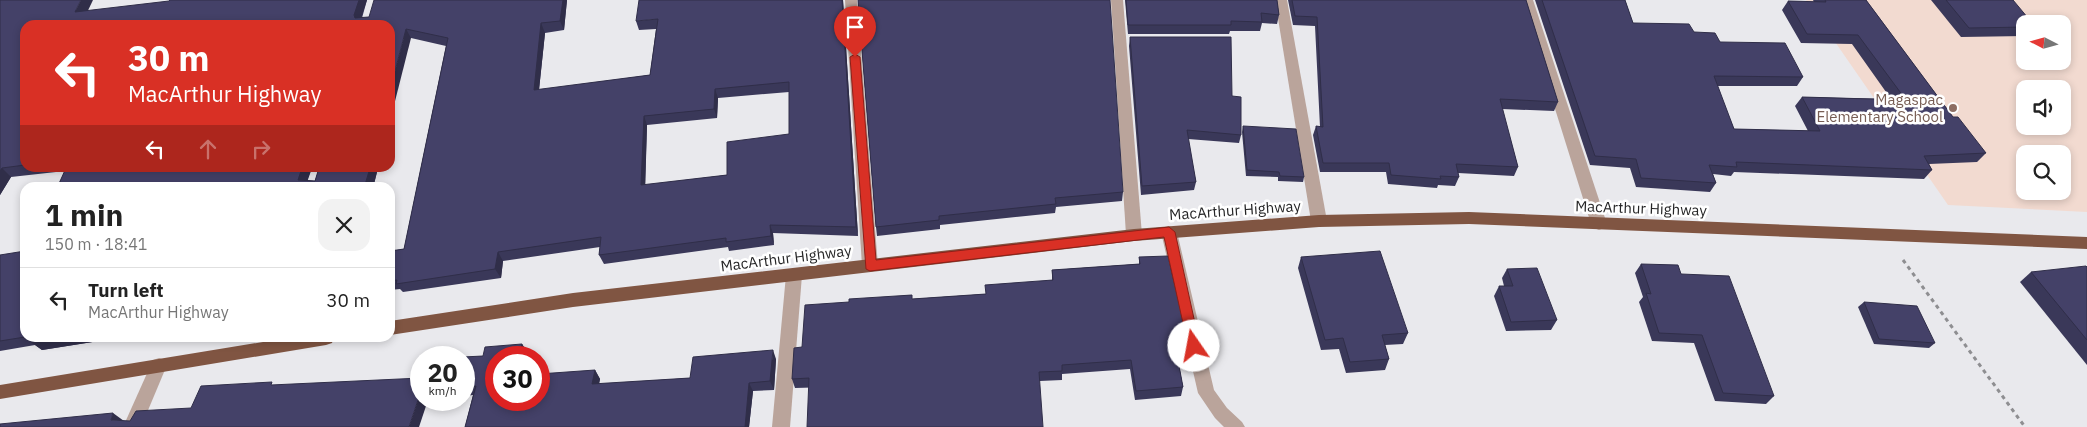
<!DOCTYPE html>
<html lang="en">
<head>
<meta charset="utf-8">
<style>
  body { margin:0; font-family:"IBM Plex Sans",sans-serif; background:#f2f2f2; color:#222; height:100vh; display:flex; flex-direction:column; font-size:19px; white-space:nowrap }
  * { box-sizing:border-box; margin:0 }
  p { font-size:16px; color:#767676 }
  .icon { flex:none; width:28px; height:28px; fill:none; stroke:currentColor; stroke-width:2; stroke-linecap:round; stroke-linejoin:round }
  .map { position:relative; flex:1; overflow:hidden }
  .drawer { position:absolute; left:20px; top:182px; width:375px; height:160px; display:flex; flex-direction:column; background:#fff; border-radius:15px; box-shadow:0 2px 8px #0003 }
  .drawer>* { flex:none }
  .banner { position:absolute; left:20px; top:20px; width:375px; height:152px; border-radius:15px; box-shadow:0 2px 8px #0003; background:#d93025; color:#fff; overflow:hidden }
  .needle { width:32px; rotate:276deg }
  .fabs { position:absolute; left:2016px; top:15px; display:grid; gap:10px }
  .fabs a { display:grid; place-items:center; width:55px; height:55px; border-radius:10px; background:#fff; box-shadow:0 2px 8px #0003; font-size:25px }
  .speed { position:absolute; left:410px; top:346px; display:flex; gap:10px; font-size:25px; font-weight:700; text-align:center }
  .speed>* { display:grid; place-content:center; width:65px; height:65px; border-radius:50%; background:#fff; box-shadow:0 2px 8px #0003; line-height:1 }
  .speed small { font-size:12px; font-weight:400 }
  .speed .limit { border:8px solid #d22; background:#fff; color:#111 }
  .pin { position:absolute; display:grid; place-items:center; width:42px; height:42px; color:#fff; margin:-51px -21px; border-radius:50% 50% 50% 0; rotate:-45deg; box-shadow:0 0 5px #0007 }
  .pin .icon { rotate:45deg }
  .me { position:absolute; width:55px; margin:-28px; rotate:348deg; stroke-linejoin:round; filter:drop-shadow(0 0 4px #0008) }
  .turn { display:flex; align-items:center; gap:18px; height:105px; padding:0 25px; font-size:22px }
  .turn .icon { width:65px; height:65px; stroke-width:2.5 }
  .turn b { display:block; font-size:35px; line-height:42px }
  .lanes { display:flex; align-items:center; height:48px; padding:0 25px; background:#0003; justify-content:center; gap:25px; direction:ltr }
  .lanes .off { opacity:.35 }
  .round { display:grid; place-items:center; flex:none; width:52px; height:52px; border-radius:15px; background:#f2f2f2 }
  .summary { display:flex; align-items:center; justify-content:space-between; height:85px; padding:0 25px }
  h1 { font-size:30px; font-weight:700; line-height:38px }
  ul { padding:0; list-style:none }
  li { display:flex; align-items:center; gap:15px; height:65px; padding:0 25px; border-top:1px solid #e0e0e0 }
  li div { flex:1 }
  li b { display:block; font-size:19px }
  li em { font-style:normal }
  .map>svg:first-child { display:block }
</style>
</head>
<body>
<div class="map">
<svg width="2087" height="427" viewBox="0 0 2087 427">
  <rect width="100%" height="100%" fill="#e9e9ed"/>
  <path fill="#f2dad0" fill-rule="evenodd" d="M1806,0H2087V212L1948,205ZM2025,24H2062V61H2025ZM2025,89H2062V126H2025ZM2025,154H2062V191H2025Z"/>
  <g fill="none" stroke-linecap="round" stroke-linejoin="round">
    <path stroke="#8e8e91" stroke-width="3" stroke-dasharray="4 4" stroke-linecap="butt" d="M1903,260L2025,427"/>
    <g fill="#baa49b" fill-rule="evenodd">
      <path d="M845,0H857L878,266L876,270L870,272L864,270L862,266Z"/>
      <path d="M1111,0H1123L1142,235L1139,239L1134,241L1129,239L1126,235Z"/>
      <path d="M1275,0H1287L1327,221L1324,225L1319,227L1314,225L1311,221Z"/>
      <path d="M1521,0H1533L1607,224L1604,228L1599,230L1594,228L1591,224Z"/>
      <path d="M1169,226L1174,228L1177,232L1214,390L1227,408L1242,422L1245,427H1224L1215,418L1198,393L1161,232L1164,228Z"/>
      <path d="M794,269L800,271L802,275L790,427H772L786,275L788,271Z"/>
      <path d="M159,358L165,360L167,365L141,427H123L153,360Z"/>
    </g>
    <g fill="#805542" fill-rule="evenodd">
      <path d="M1469,212L2087,237V249L1469,224L1319,227L1134,241L573,307L390,335V321L573,293L1134,229L1319,215Z"/>
      <path d="M287,338H334L332,343L326,345L0,399V385Z"/>
    </g>
  </g>
  <g fill="#3a3859" fill-rule="evenodd">
    <path d="M0,0L88,11L367,0L362,18L567,0L564,30L545,33L539,90L650,75L656,29L639,30L636,21L843,0L858,236L773,233L774,245L729,251L728,247L604,264L599,255L600,247L503,261L501,278L403,292L400,289L390,290V251L404,249L446,46L411,38L25,25V168H312L307,180L315,181L319,168H378L373,188H57L65,171L11,177L0,195ZM789,92V134L727,175L645,185L647,125L717,118L718,98Z"/>
    <path d="M858,0L1123,192L1122,201L1056,207L1055,213L940,225V229L877,236L876,227Z"/>
    <path d="M1125,0H1277L1279,15L1277,24L1262,23L1260,31H1230L1229,34H1128Z"/>
    <path d="M1288,0H1526L1558,102L1554,111L1502,109L1518,167L1514,176L1458,173L1459,177L1455,186L1438,185L1437,188L1388,184L1386,172H1320L1313,135L1316,126L1320,127L1315,26L1293,25Z"/>
    <path d="M1535,0H1625L1633,23L1694,32L1720,42L1803,77L1797,86H1717L1734,129L1808,131L1795,106L1802,97L1891,99L1852,44L1801,43L1782,10L1788,1L1814,2L1813,0H1866L1953,117L1986,153L1977,162L1929,164L1932,170L1924,179L1734,172L1731,176L1713,174L1716,183L1710,192L1636,187L1630,168L1590,165Z"/>
    <path d="M1931,0H2013L2025,24V36L1961,37Z"/>
    <path d="M1130,37L1232,96L1241,135L1239,143L1188,139L1196,182L1194,190L1141,195L1129,46Z"/>
    <path d="M1243,126L1304,177L1303,182L1278,181V177L1246,176L1242,132Z"/>
    <path d="M0,255L25,338H106L105,340L42,350L35,345L0,351Z"/>
    <path d="M1139,257L1186,333L1184,342L1175,343L1183,387L1181,396L1135,400L1130,369L1062,374V380L1040,381L795,388L792,379L802,347L849,302L912,295V299L986,294L1052,280V270L1139,264Z"/>
    <path d="M1301,257L1408,333L1403,344L1385,345L1389,359L1385,370L1346,373L1339,349L1321,350L1298,268Z"/>
    <path d="M1641,264L1681,274L1774,396L1766,404L1715,401L1694,343L1652,341L1639,302L1643,297L1635,273Z"/>
    <path d="M2087,267V365L2020,282L2031,272Z"/>
    <path d="M1507,269L1557,320L1551,330L1506,331L1494,296L1499,286H1504L1502,278Z"/>
    <path d="M1864,302L1935,343L1929,348L1874,344L1858,307Z"/>
    <path d="M522,344L528,353L527,358H496V400L595,370L600,379L599,384L690,378L776,359L774,390L753,391L749,427H465L473,395L464,396V358L483,356Z"/>
  </g>
  <g fill="#302e49">
    <path d="M81,0H93L83,21L75,12Z"/>
    <path d="M359,0H367L359,24L354,15Z"/>
    <path d="M563,0H567L564,30L560,21Z"/>
    <path d="M842,0H843L858,236L856,227Z"/>
    <path d="M541,23L545,33L538,99L534,90Z"/>
    <path d="M406,29L411,38L390,121V90Z"/>
    <path d="M715,89L718,98L717,118L714,109Z"/>
    <path d="M644,116L647,125L645,194L641,185Z"/>
    <path d="M2,168L11,177L0,195V171Z"/>
    <path d="M302,168H312L305,188L298,180Z"/>
    <path d="M370,168H378L373,188H364Z"/>
    <path d="M770,225L773,233L774,245L771,236Z"/>
    <path d="M498,252L503,261L501,278L495,269Z"/>
    <path d="M59,338H106L105,340L42,350L31,342Z"/>
    <path d="M522,344L528,353L527,358H519Z"/>
    <path d="M773,350L776,359L774,390L770,381Z"/>
    <path d="M595,370L600,379L597,393L592,384Z"/>
    <path d="M749,383L753,391L749,427H745Z"/>
    <path d="M421,391V400H428L419,427H409Z"/>
    <path d="M113,413L124,421L111,420Z"/>
  </g>
  <g fill="#444168" stroke="#302e49" fill-rule="evenodd">
    <path d="M0,0H81L75,12L169,1L170,0H359L354,15L355,18L369,17L374,0H563L560,21L541,23L534,90L650,75L658,19L636,21L639,0H842L856,227L770,225L771,236L726,242V238L599,255L601,237L498,252L495,269L396,284L397,280L390,281V251L404,249L448,38L406,29L390,90V25H25V165L2,168L0,171ZM789,82V134L727,142V175L641,185L644,116L714,109L715,89Z"/>
    <path d="M858,0H1110L1123,192L1055,198L1056,204L939,216V220L876,227Z"/>
    <path d="M1126,0H1277L1279,15L1261,13L1262,22L1231,21V25H1128Z"/>
    <path d="M1292,0H1526L1558,102L1500,99L1518,167L1456,164L1459,177L1440,176L1441,179L1391,175L1389,163H1323L1316,126L1323,127L1317,17L1295,16Z"/>
    <path d="M1542,0H1625L1633,23L1689,24L1694,32L1715,33L1720,42L1785,43L1803,77L1714,76L1734,129L1820,131L1802,97L1906,100L1858,35L1807,34L1788,1L1826,2L1825,0H1866L1953,117H1958L1986,153L1924,156L1932,170L1736,162L1737,167L1709,165L1716,183L1641,178L1636,159L1595,156Z"/>
    <path d="M1946,0H2013L2033,24H2025V27L1969,28Z"/>
    <path d="M1130,37H1231L1232,96L1241,97V135L1187,130L1196,182L1142,186Z"/>
    <path d="M1243,126L1296,129L1304,177L1280,176L1279,172L1247,170Z"/>
    <path d="M66,168H302L298,180L315,181L319,168H370L364,188H57Z"/>
    <path d="M25,251V337L0,341V255Z"/>
    <path d="M1380,251L1408,333L1382,335L1389,359L1350,362L1343,338L1325,340L1301,257Z"/>
    <path d="M1168,256L1186,333L1173,334L1183,387L1136,391L1131,360L1062,365V371L1039,372L1043,427H807L809,378L792,379L794,348L802,347L805,305L849,302V299L912,295V299L986,294L985,285L1053,280L1052,270L1140,264L1139,257Z"/>
    <path d="M1641,264L1678,265L1681,274L1729,276L1774,396L1723,393L1702,335L1659,333L1646,293L1651,294Z"/>
    <path d="M2086,266L2087,267V340L2031,272Z"/>
    <path d="M1537,268L1557,320L1511,322L1499,286H1513L1507,269Z"/>
    <path d="M1864,302L1917,306L1935,343L1879,339Z"/>
    <path d="M33,338H59L31,342Z"/>
    <path d="M522,344L519,358H496V400H539V374L595,370L592,384L690,378L693,357L773,350L770,381L749,383L745,427H465L476,386L464,387V358H443L483,356L485,347Z"/>
    <path d="M421,378V391L409,427H0V424L113,413L111,420L130,421L136,411L191,408L201,386L272,382L271,385Z"/>
  </g>
  <path fill="#d93025" stroke="#8d1f18" d="M855,54L860,57L876,260L1169,227L1175,232L1200,346L1198,350L1194,352L1189,350L1188,346L1164,237L870,271L866,269L850,57Z"/>
  <circle fill="#8d6e63" stroke="#fff" stroke-width="2" cx="1953" cy="108" r="5"/>
  <g text-anchor="middle" dominant-baseline="central" stroke-width="5" stroke-linejoin="round" paint-order="stroke">
    <g font-size="15" fill="#785e54" stroke="#fff" text-anchor="end">
      <text x="1943" y="99">Magaspac<tspan x="1943" dy="17">Elementary School</tspan></text>
    </g>
    <g font-size="15" fill="#252526" stroke="#fff">
      <text transform="translate(1641 208) rotate(2)">MacArthur Highway</text>
      <text transform="translate(1235 210) rotate(-4)">MacArthur Highway</text>
      <text transform="translate(786 258) rotate(-7)">MacArthur Highway</text>
    </g>
  </g>
</svg>
<div class="fabs">
<a><svg class="needle" viewBox="-14 -14 28 28"><path d="M0-13l5 13h-10z" fill="#e53935"/><path d="M0 13l5-13h-10z" fill="#767676"/></svg></a>
<a><svg class="icon" aria-label="sound" viewBox="0 0 24 24"><path d="M4 9h4l5-4v14l-5-4H4zM17 9q2 3 0 6"/></svg></a>
<a><svg class="icon" aria-label="search" viewBox="0 0 24 24"><circle cx="10" cy="10" r="6"/><path d="M15 15l6 6"/></svg></a>
</div>
<div class="speed"><div>20<small>km/h</small></div><div class="limit">30</div></div>
<div class="pin" style="left:855px;top:57px;background:#d93025"><svg class="icon" aria-label="arrive" viewBox="0 0 24 24"><path d="M6 21V4h12l-3 4 3 4H6"/></svg></div>
<svg class="me" style="left:1194px;top:346px" viewBox="-20 -20 40 40"><circle r="19" fill="#fff"/><path d="M0-13L10 11 0 6-10 11z" fill="#d93025"/></svg>
<div class="banner">
<div class="turn"><svg class="icon" aria-label="left" viewBox="0 0 24 24"><path d="M17 20v-9H6M10 6l-5 5 5 5"/></svg><div><b>30 m</b>MacArthur Highway</div></div>
<div class="lanes"><svg class="icon" aria-label="left" viewBox="0 0 24 24"><path d="M17 20v-9H6M10 6l-5 5 5 5"/></svg><svg class="icon off" aria-label="ahead" viewBox="0 0 24 24"><path d="M12 20V5M6 11l6-6 6 6"/></svg><svg class="icon off" aria-label="right" viewBox="0 0 24 24"><path d="M7 20v-9h11M14 6l5 5-5 5"/></svg></div>
</div>
<section class="drawer">
<div class="summary"><div><h1>1 min</h1><p>150 m · 18:41</p></div><a class="round"><svg class="icon" aria-label="close" viewBox="0 0 24 24"><path d="M6 6l12 12M18 6L6 18"/></svg></a></div>
<ul>
<li><svg class="icon" aria-label="left" viewBox="0 0 24 24"><path d="M17 20v-9H6M10 6l-5 5 5 5"/></svg><div><b>Turn left</b><p>MacArthur Highway</p></div><em>30 m</em></li>
</ul>
</section>
</div>
</body>
</html>
